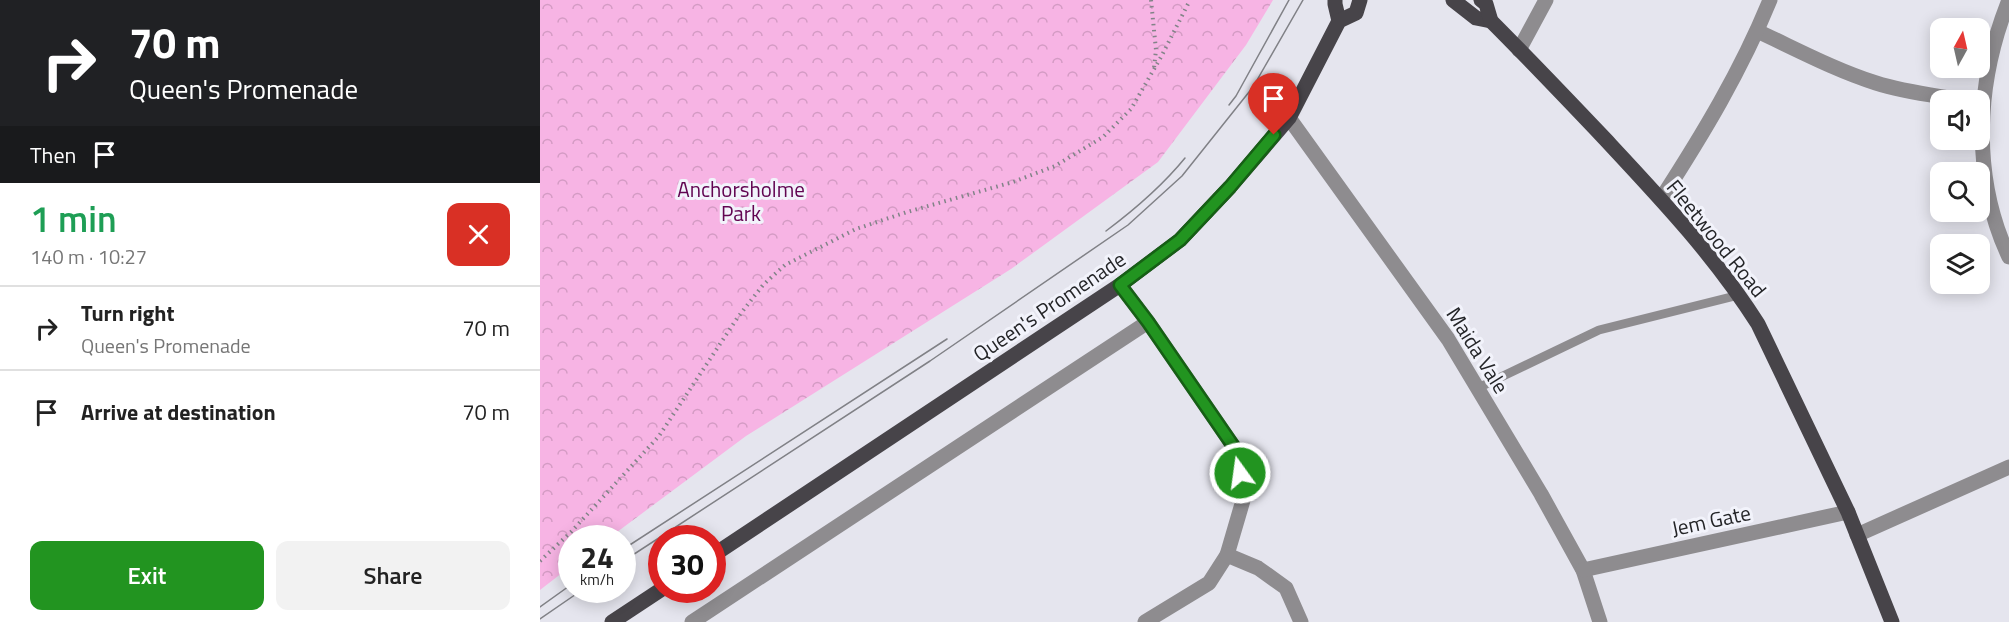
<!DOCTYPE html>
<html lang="en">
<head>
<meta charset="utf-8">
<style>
  body { margin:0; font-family:"Titillium Web",sans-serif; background:#f2f2f2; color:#222; height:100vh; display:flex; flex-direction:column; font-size:22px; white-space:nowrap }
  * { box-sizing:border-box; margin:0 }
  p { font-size:20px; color:#767676 }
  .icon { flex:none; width:33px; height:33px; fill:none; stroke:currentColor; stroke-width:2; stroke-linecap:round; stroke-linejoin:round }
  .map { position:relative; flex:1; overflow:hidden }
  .details { display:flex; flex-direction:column; background:#fff; width:540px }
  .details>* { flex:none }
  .banner { background:#202124; color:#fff; overflow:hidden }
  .needle { width:39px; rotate:8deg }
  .controls { position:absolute; left:1390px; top:18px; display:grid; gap:12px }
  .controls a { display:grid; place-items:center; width:60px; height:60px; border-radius:12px; background:#fff; box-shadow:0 3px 15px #0003; font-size:30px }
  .speed { position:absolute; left:18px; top:525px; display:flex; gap:12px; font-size:30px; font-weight:700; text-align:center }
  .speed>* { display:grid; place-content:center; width:78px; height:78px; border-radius:50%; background:#fff; box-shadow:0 3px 15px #0003; line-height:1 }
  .speed small { font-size:15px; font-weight:400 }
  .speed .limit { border:9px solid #d22; background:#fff; color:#111 }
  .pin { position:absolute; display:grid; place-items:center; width:51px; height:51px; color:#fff; margin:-62px -26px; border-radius:50% 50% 50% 0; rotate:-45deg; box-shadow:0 0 6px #0007 }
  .pin .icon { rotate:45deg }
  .me { position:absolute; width:66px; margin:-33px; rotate:346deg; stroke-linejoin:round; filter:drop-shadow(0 0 4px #0008) }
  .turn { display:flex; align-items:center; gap:21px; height:126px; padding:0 30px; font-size:27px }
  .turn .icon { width:78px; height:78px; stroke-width:2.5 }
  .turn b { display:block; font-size:42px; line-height:51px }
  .then { display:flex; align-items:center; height:57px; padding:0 30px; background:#0003; gap:12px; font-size:22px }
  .round { display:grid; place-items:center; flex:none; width:63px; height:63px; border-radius:12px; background:#f2f2f2 }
  .overview { display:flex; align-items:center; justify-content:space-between; height:102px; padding:0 30px }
  h1 { font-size:36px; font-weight:600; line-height:45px; color:#1e9e55 }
  .primary-button { display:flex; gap:12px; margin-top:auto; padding:12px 30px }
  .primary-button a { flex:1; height:69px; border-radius:12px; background:#229420; color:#fff; font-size:24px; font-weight:600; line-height:69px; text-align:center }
  .primary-button a+a { background:#f2f2f2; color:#222 }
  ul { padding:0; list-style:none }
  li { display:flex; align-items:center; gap:18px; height:84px; padding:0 30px; border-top:2px solid #e0e0e0 }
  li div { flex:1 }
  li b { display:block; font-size:22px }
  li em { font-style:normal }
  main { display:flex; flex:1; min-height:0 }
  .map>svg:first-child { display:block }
</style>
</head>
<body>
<main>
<section class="details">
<div class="banner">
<div class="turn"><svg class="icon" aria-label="right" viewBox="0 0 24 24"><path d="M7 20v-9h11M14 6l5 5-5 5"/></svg><div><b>70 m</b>Queen's Promenade</div></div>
<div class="then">Then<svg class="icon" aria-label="arrive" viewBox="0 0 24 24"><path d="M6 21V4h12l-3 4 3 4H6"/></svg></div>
</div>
<div class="overview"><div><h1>1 min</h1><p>140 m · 10:27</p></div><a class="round" style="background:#d93025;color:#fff"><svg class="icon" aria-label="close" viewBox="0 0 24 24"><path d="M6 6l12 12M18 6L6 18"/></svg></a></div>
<ul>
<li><svg class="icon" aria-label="right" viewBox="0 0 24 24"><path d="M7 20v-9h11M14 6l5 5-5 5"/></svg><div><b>Turn right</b><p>Queen's Promenade</p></div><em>70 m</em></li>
<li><svg class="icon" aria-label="arrive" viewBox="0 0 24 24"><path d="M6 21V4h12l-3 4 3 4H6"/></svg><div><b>Arrive at destination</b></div><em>70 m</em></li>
</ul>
<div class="primary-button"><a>Exit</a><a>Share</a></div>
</section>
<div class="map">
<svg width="1469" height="622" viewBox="0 0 1469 622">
  <defs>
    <pattern id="forest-crowns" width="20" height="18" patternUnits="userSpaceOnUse" patternTransform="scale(1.5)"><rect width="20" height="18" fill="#f7b4e4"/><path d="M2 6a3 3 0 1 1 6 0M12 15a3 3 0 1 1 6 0" fill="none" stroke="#d49bc4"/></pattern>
  </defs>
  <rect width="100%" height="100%" fill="#e5e5ee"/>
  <path fill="url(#forest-crowns)" d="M0,0H733L706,45L618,162L471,269L206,436L69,538H32L31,566L0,590Z"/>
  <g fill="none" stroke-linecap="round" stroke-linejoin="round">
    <g stroke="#828388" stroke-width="4" stroke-dasharray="1.5 4.5" stroke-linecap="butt">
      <path d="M611,0L616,50L614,68"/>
      <path d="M0,561L31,532L119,436L198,317L223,285L245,265L316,229L367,212L473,182L515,166L563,137L591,109L621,57L650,0"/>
    </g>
    <path stroke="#8e8c8f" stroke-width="9" d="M938,388L1059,330L1199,295"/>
    <g stroke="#8e8c8f" stroke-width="15">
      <path d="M1469,0C1436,82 1431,176 1469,257"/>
      <path d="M1217,31C1256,49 1295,70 1336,83C1364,92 1393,95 1422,100"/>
      <path d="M979,50L1006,0"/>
      <path d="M749,118L908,339L1001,494L1043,570L1060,622"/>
      <path d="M1121,199C1163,134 1201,71 1230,0"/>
      <path d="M580,285L608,322L696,450L704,497L687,555L669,583L605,622"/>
      <path d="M1317,535L1469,467"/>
      <path d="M687,555L718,568L746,588L761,622"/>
      <path d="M1043,570L1308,512"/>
      <path d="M152,622L608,322"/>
    </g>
    <g stroke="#474449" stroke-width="15">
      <path d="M795,0V4L799,21"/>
      <path d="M913,0L936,18L951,21"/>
      <path d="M941,0L946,4L951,21C990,60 1028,100 1066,140C1122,200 1174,255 1218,324L1308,512L1352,622"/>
      <path d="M172,556L580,285L640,240L690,187L749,118L799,21L816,13L820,0"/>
      <path d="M72,622L122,589"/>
    </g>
    <g stroke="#808186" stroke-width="1.5">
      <path d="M689,105L696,96L749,0"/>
      <path d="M566,231C594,210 623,185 645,158"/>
      <path d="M82,550L407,339"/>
      <path d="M82,562L390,361L588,225L642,176L713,87L763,0"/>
      <path d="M0,607L32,584"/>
      <path d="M0,619L42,590"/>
    </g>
  </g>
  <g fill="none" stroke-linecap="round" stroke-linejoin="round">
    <g stroke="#166015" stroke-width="15">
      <path id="route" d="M700,473L696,450L608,322L580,285L640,240L690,187L734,135"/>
    </g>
    <use href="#route" stroke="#229420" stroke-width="10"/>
  </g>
  <g text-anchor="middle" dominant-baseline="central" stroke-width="6" stroke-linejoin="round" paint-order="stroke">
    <g font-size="21" fill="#610451" stroke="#f2f3fb">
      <text x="201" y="189">Anchorsholme<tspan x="201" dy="24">Park</tspan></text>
    </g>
    <g font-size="21" fill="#242528" stroke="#f2f3fb">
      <text transform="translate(1177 238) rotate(51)">Fleetwood Road</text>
      <text transform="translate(509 306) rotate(-34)">Queen's Promenade</text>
      <text transform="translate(938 350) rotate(58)">Maida Vale</text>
      <text transform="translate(1171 520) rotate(-12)">Jem Gate</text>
    </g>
  </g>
</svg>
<div class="controls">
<a><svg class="needle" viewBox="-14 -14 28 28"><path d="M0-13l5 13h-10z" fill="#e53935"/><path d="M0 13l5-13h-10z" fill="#767676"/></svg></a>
<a><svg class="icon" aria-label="sound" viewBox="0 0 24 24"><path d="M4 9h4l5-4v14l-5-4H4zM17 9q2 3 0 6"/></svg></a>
<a><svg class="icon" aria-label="search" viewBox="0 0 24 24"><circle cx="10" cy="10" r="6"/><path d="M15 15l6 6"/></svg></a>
<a><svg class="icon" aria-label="layers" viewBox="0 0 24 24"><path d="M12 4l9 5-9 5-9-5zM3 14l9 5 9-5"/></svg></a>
</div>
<div class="speed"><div>24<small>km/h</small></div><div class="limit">30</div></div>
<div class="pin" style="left:734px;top:135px;background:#d93025"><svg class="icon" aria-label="arrive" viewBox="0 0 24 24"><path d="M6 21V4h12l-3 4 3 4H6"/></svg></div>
<svg class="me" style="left:700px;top:473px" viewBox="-20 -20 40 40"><circle r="17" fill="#229420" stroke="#fff" stroke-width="3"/><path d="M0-11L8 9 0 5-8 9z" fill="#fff"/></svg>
</div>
</main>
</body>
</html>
